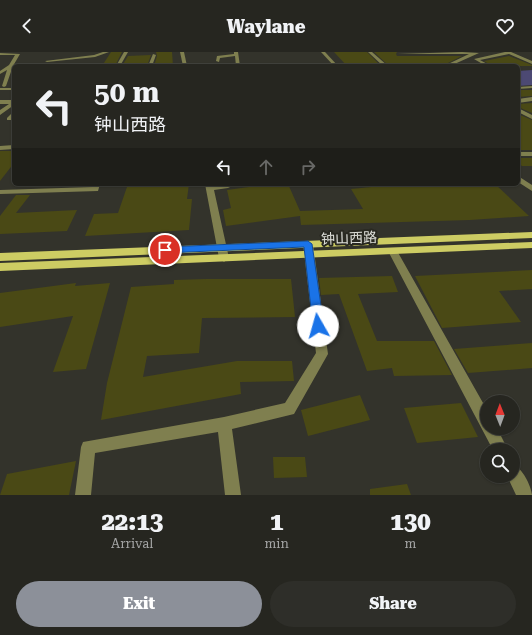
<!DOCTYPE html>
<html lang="en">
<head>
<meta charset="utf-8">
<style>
  body { margin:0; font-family:"Roboto Serif","Noto Sans SC",serif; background:#2e2e29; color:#f1f3f6; height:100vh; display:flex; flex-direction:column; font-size:15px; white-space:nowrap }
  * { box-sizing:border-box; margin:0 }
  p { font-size:13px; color:#a4a5a5 }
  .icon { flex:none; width:22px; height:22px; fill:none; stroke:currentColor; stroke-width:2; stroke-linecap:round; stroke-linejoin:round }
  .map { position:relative; height:443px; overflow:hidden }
  .side { display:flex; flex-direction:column; background:#262620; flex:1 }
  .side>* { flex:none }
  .hud { position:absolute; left:12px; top:12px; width:508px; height:122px; border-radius:6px; box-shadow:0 1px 3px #0004,0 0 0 1px #42433e; background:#262620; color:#f1f3f6; overflow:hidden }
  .needle { width:26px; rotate:359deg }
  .buttons { position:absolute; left:480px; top:343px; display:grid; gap:8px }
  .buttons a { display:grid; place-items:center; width:40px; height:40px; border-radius:50%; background:#262620; box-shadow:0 1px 3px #0004,0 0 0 1px #42433e; font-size:20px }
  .pin { position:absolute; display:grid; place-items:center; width:34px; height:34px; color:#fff; margin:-17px; border:2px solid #fff; border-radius:50%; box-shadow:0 1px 4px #0007 }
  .me { position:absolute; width:44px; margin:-22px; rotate:353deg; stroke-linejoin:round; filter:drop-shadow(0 0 3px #0008) }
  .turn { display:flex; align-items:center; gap:14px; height:84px; padding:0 16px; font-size:18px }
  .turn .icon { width:52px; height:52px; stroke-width:2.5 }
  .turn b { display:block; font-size:28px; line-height:34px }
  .lanes { display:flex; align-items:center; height:38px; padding:0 16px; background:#0003; justify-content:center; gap:20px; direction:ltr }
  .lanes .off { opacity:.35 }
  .eta { display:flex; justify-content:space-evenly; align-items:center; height:68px; text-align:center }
  .eta b { font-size:24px; font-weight:800; line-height:28px }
  .cta { display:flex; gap:8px; margin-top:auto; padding:8px 16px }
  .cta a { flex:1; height:46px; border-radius:24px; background:#8c9099; color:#fff; font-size:16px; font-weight:800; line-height:46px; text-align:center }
  .cta a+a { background:#2e2e29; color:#f1f3f6 }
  header { display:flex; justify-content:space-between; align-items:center; height:52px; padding:0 16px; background:#262620; font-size:18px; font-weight:800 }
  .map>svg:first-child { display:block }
</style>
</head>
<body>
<header><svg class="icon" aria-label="back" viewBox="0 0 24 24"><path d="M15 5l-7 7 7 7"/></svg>Waylane<svg class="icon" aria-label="heart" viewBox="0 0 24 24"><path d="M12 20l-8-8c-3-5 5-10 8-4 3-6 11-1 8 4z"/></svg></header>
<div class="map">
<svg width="532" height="443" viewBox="0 0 532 443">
  <rect width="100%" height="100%" fill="#33332b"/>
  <path fill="#4c4973" d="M532,18V33L518,34V32L521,31L518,30V19Z"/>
  <g fill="#4a4915">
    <path d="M111,0H122L115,14H102Z"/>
    <path d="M156,0H172L173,14H154L157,4Z"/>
    <path d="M334,0H367L379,12L347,14Z"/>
    <path d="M374,0H413H397L396,2L397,4H462L448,11L415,14H389Z"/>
    <path d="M151,3L147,14H122L128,4Z"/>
    <path d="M509,4L532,13V14H492L484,9Z"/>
    <path d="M518,38H532V44L518,45Z"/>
    <path d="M532,51V61L518,55V52Z"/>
    <path d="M518,62L532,68V98H518Z"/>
    <path d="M0,99H14V111L0,129Z"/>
    <path d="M518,106H532V114H522L518,111Z"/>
    <path d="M128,132H189L187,147H192L189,178L85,184L94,162L118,161Z"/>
    <path d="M271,132H288L300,159L363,157L351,137L401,132H495L529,164L470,168L301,173L300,164L226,174L223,158L231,156L227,138Z"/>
    <path d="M16,143H30L16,161L77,158L67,179L0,182V164Z"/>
    <path d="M532,218V237L499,239L521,270L442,276L415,224Z"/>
    <path d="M392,224L398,240L358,242L377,289H434L452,323L394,324L392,316L367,319L339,242L321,243L319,226Z"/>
    <path d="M206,227H291L295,265L202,266L199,301L147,304L143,325L237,309H292L294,329L240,330L241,342L101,368L107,331L131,235L174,232V228Z"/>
    <path d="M76,231L75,234L110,231L86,317L53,320L73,264L0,275V241Z"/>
    <path d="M532,291V316L468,321L454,297Z"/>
    <path d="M360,343L370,368L308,384L301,358Z"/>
    <path d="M461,351L478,385L417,391L404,356Z"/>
    <path d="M273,405H305L307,425L274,426Z"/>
    <path d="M76,409L69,443H0L7,422Z"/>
    <path d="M407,432L411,443H370V437Z"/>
  </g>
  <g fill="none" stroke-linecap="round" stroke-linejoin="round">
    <g fill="#7f7f4f" fill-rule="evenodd">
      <path d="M103,0H109L95,5L47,10L45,9L94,3Z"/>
      <path d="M124,0H128L120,14H116Z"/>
      <path d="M180,0H184L187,14H183Z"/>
      <path d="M234,0H238L240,14H236L235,4L220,6L219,10L216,9L217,4L234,2Z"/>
      <path d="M321,0H325L338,14H334Z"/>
      <path d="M368,0H372L388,14H383Z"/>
      <path d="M462,0L479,1L450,14H416L448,12L469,2H397Z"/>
      <path d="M505,0H511L532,9V12L509,2L480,8L491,14H486L474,7Z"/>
      <path d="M0,1L20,2L13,14L6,34L4,35L2,34L7,18L0,22V19L9,13L15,3H0Z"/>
      <path d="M153,2L156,3L152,14H148Z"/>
      <path d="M532,34V36L518,37V35Z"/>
      <rect x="0" y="36" width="14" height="2"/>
      <path d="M532,45V49L518,51V47Z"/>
      <path d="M0,48H14V53L0,63V58L9,52H0Z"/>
      <path d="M518,56L532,63V67L518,60Z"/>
      <path d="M14,59V65L11,68H7V66Z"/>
      <path d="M14,93V97L0,98V94Z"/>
      <rect x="518" y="100" width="14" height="4"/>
      <path d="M518,124L532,133V139L518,130Z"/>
      <path d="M92,132H100L98,139L0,142V138L92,135Z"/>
      <path d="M205,132H213V133L229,132L232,134L228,136L214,138L229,206L224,210L219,206Z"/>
      <path d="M308,189L313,192L328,302L294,362L232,377L241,443H225L218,380L95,401L91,443H75L81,395L83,390L224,365L285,351L316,301L303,192Z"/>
      <path d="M393,196L396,197L487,358V376H497L508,398H493L388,199Z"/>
      <path d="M513,412C522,416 531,433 532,443H516L507,424H513Z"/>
    </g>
    <g fill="#cdcc63" fill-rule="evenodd">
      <path d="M532,180V186L0,209V201Z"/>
      <path d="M532,190V196L0,219V211Z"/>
    </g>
  </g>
  <path fill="#1a73e8" stroke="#114b97" d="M308,189L312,192L324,274L322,277L318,278L315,277L313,274L304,195L165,201L161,198L165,195Z"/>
  <g text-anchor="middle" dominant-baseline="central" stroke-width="4" stroke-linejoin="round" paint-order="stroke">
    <g font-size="14" fill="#dfe0da" stroke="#292921">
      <text transform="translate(349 186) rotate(-2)">钟山西路</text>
    </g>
  </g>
</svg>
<div class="buttons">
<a><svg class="needle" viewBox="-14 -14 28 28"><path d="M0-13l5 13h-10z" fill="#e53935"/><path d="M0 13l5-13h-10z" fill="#a4a5a5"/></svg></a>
<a><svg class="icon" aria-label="search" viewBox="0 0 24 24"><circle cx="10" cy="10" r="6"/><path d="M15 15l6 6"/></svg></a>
</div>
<div class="pin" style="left:165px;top:198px;background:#d93025"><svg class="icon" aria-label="arrive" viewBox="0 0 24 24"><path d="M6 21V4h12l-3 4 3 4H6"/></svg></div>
<svg class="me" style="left:318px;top:274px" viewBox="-20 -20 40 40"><circle r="19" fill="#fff"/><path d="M0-13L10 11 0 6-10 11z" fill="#1a73e8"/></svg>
<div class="hud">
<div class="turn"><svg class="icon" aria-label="left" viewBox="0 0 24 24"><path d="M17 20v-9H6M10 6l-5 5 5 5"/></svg><div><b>50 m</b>钟山西路</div></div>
<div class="lanes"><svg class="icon" aria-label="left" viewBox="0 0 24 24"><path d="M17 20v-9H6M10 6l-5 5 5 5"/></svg><svg class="icon off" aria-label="ahead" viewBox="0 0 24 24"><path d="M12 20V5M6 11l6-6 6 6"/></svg><svg class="icon off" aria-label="right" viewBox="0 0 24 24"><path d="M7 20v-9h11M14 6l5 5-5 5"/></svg></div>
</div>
</div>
<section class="side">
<div class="eta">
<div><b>22:13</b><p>Arrival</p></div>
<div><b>1</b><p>min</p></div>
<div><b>130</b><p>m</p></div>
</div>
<div class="cta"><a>Exit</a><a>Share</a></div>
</section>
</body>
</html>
